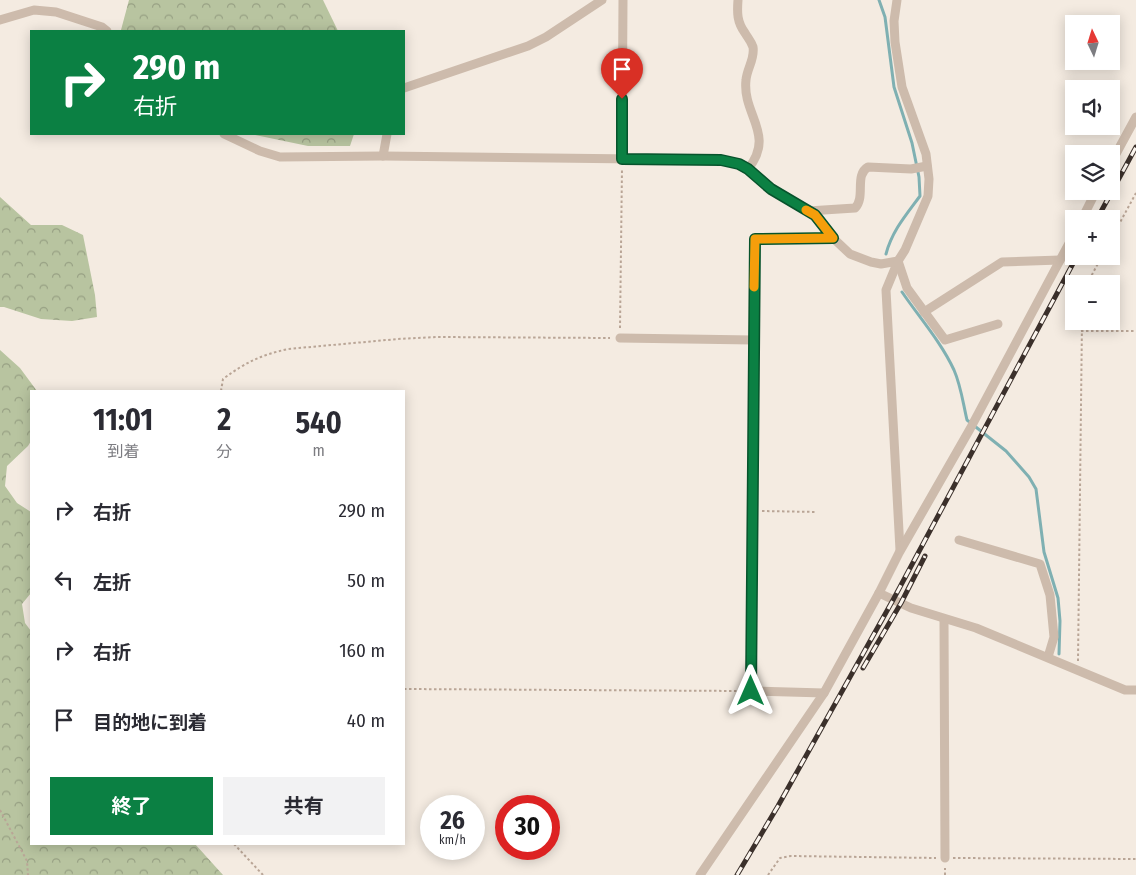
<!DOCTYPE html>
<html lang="ja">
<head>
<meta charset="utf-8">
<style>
  body { margin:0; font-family:"Fira Sans Condensed","Noto Sans JP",sans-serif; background:#f2f2f3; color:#2b2b33; height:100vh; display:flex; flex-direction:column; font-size:19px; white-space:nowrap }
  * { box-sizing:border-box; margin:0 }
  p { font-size:16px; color:#7c7c81 }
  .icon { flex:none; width:28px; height:28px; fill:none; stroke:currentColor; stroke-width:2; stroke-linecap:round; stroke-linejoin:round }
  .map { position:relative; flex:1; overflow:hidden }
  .panel { position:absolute; left:30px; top:390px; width:375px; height:455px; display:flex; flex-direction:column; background:#fff; border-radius:0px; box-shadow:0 2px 12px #0003 }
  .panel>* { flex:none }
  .hud { position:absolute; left:30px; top:30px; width:375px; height:105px; border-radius:0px; box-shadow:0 2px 12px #0003; background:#0b8043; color:#fff; overflow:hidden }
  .needle { width:32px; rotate:356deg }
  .tools { position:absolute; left:1065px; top:15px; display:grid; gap:10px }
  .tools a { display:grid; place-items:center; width:55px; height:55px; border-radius:0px; background:#fff; box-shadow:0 2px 12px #0003; font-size:25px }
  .speed { position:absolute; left:420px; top:795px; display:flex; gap:10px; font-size:25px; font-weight:700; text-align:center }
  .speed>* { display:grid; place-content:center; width:65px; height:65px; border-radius:50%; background:#fff; box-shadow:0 2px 12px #0003; line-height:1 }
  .speed small { font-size:12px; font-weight:400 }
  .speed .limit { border:8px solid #d22; background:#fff; color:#111 }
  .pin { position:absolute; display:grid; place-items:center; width:42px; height:42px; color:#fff; margin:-51px -21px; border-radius:50% 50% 50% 0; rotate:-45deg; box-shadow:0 0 5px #0007 }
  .pin .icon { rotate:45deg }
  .me { position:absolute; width:55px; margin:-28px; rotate:0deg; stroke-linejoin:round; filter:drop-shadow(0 0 4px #0008) }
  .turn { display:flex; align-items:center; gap:18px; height:105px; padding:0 20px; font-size:22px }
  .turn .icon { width:65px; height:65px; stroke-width:2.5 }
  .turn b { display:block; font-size:35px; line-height:42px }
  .eta { display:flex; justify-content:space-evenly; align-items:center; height:85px; text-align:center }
  .eta b { font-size:30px; font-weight:700; line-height:35px }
  .action { display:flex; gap:10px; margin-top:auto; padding:10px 20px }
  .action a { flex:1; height:58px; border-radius:0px; background:#0b8043; color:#fff; font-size:20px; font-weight:700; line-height:58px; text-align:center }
  .action a+a { background:#f2f2f3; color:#2b2b33 }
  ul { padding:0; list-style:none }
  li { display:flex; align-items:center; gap:15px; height:70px; padding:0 20px }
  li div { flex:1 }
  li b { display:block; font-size:19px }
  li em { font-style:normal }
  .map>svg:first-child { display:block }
</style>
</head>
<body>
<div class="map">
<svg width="1136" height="875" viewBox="0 0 1136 875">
  <defs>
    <pattern id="forest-crowns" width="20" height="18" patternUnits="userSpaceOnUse" patternTransform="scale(1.25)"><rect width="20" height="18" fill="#b8c4a0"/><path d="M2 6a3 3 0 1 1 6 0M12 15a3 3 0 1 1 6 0" fill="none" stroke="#97a083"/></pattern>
  </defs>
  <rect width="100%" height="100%" fill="#f4ebe1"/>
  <g fill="url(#forest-crowns)">
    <path d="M129,0H323L338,31H123L121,30Z"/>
    <path d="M250,134H354L350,146H308Z"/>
    <path d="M0,197L31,225H62L83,235L95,295L97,317L72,321L41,319L4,307H0Z"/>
    <path d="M0,350L20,368L37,391H31V441L28,446L7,466L5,486L17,503L31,512V593L22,604L25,623L31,631V844H195L223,875H0Z"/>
  </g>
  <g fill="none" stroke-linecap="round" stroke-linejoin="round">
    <g stroke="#7fb0b2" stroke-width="3">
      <path d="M879,0L885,17L894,87L912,143L919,177L920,196C906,215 892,231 886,254"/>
      <path d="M902,292C919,317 941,342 954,370C961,386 963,403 967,420L1006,451L1029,477L1036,489L1044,552L1058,598L1060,621L1059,654"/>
    </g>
    <g stroke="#b9a596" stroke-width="2" stroke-dasharray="2.5 2.5" stroke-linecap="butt">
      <path d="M1111,239L1136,193"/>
      <path d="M1087,284L1102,256"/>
      <path d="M620,328L622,168"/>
      <path d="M1081,331H1136"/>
      <path d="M221,391L223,379C246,362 261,355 288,349L398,339L438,337L610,338"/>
      <path d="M762,511L817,512"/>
      <path d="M1078,661L1082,321"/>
      <path d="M404,689L741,691"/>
      <path d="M0,810L27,861L28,875"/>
      <path d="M234,844L263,875"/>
      <path d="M953,858L1136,859"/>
      <path d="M768,875L780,858L791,856L936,858"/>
      <path d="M945,875V868"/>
    </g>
    <g stroke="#cdbbac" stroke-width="9">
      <path d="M738,0C737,13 737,22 745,33C748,38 751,41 753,47C755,59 747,68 746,80C742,115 776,134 748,169"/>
      <path d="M897,0L894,21L895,42L902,87L926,154L929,179L928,196L905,250L898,261L886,290L900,550"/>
      <path d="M0,20L34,10L56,12L102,27L107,31"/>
      <path d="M404,88L528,46L546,37L602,0"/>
      <path d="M224,134L260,151L280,157L383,156L721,160L739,164L748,169L771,189L815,215L833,238L850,254L871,262L881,264L898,261"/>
      <path d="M383,156L387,134"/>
      <path d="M622,159L623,0"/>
      <path d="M1111,163L1136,117"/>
      <path d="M808,211L855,208C866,197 854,175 868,167L911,169L927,166"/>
      <path d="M1082,219L1096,191"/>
      <path d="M898,261L907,288L945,340L998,324"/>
      <path d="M924,312L1002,262L1060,260"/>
      <path d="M620,338L753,340"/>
      <path d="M959,540L1040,564L1050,595L1054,637L1048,657"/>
      <path d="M879,593L911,608L976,628L1125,690H1136"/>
      <path d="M944,619L945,858"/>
      <path d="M824,693L751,691L754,245L755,239L761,238H833"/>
      <path d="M700,875L824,693L879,593L899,553L970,429L1074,234"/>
    </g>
    <g stroke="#3b302b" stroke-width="5">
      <g id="rail">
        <path d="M1097,219L1136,147"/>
        <path d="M863,668L901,603L925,556"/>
        <path d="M737,875L778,806L893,600L1077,256"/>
      </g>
    </g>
    <use href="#rail" stroke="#fbf5ee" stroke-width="3" stroke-dasharray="9" stroke-linecap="butt"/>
  </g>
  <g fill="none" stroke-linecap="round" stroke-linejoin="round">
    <g stroke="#07532c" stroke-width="12">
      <path id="route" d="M622,99V159L721,160L739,164L748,169L771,189L815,215L833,238L755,239L751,691"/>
    </g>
    <use href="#route" stroke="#0b8043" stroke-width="9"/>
    <path stroke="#f59e0b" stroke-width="9" d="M754,287L755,239L833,238L815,215L806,210"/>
  </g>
</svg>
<div class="tools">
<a><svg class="needle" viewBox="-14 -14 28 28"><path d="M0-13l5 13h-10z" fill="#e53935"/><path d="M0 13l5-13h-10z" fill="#7c7c81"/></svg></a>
<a><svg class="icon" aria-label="sound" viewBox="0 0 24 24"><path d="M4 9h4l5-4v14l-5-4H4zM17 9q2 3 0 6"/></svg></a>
<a><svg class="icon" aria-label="layers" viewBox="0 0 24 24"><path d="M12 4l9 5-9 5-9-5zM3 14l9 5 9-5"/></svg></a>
<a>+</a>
<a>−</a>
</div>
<div class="speed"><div>26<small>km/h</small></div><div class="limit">30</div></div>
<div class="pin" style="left:622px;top:99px;background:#d93025"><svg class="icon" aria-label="arrive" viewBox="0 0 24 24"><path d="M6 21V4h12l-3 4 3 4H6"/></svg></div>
<svg class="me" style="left:751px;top:691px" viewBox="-20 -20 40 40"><path d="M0-17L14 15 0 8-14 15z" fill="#0b8043" stroke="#fff" stroke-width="4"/></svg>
<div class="hud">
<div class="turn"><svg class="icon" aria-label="right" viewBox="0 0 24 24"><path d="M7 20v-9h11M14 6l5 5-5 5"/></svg><div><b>290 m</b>右折</div></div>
</div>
<section class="panel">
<div class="eta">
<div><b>11:01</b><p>到着</p></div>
<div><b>2</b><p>分</p></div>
<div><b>540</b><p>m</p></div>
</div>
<ul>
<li><svg class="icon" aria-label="right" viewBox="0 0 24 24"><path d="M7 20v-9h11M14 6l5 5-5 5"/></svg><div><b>右折</b></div><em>290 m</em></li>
<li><svg class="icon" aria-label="left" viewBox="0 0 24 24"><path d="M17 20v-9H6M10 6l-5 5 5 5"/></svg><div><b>左折</b></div><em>50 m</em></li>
<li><svg class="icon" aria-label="right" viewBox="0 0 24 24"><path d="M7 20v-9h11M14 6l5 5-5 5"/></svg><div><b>右折</b></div><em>160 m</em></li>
<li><svg class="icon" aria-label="arrive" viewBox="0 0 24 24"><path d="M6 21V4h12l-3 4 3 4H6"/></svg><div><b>目的地に到着</b></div><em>40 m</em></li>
</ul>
<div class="action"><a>終了</a><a>共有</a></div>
</section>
</div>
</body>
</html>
